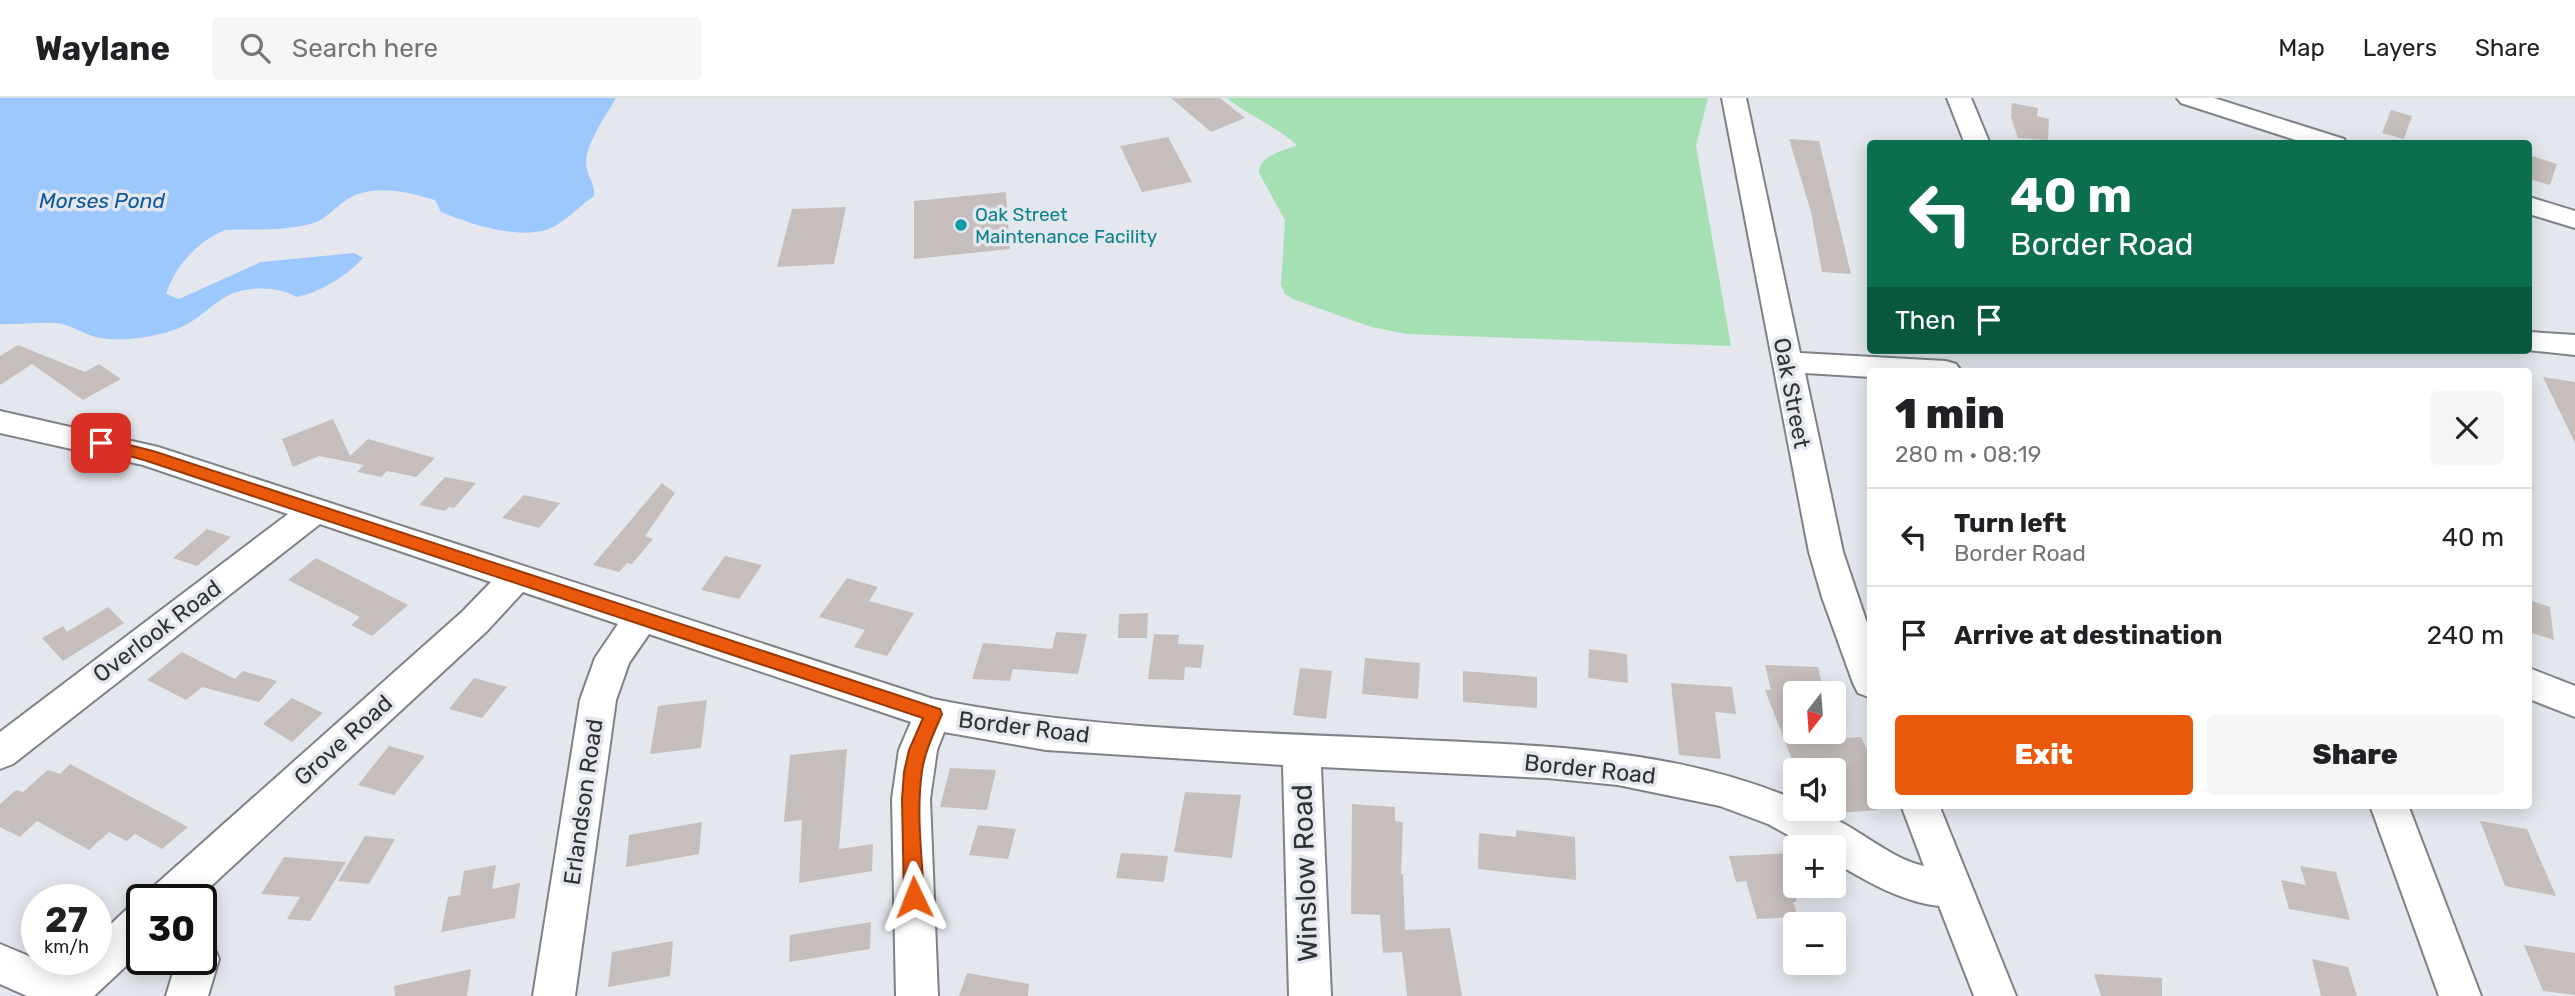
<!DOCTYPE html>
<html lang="en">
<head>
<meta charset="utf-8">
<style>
  body { margin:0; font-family:Rubik,sans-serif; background:#f6f6f6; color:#202124; height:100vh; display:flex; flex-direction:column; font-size:26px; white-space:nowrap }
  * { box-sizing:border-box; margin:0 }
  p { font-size:23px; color:#757577 }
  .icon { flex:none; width:38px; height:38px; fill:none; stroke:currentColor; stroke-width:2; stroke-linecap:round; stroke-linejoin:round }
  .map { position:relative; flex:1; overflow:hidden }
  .sheet { position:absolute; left:1867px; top:270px; width:665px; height:441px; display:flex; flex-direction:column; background:#fff; border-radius:7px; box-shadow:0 4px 18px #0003 }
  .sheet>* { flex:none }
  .guide { position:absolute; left:1867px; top:42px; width:665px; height:214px; border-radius:7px; box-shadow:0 4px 18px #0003; background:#0b6e4f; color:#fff; overflow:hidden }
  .needle { width:46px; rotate:197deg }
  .buttons { position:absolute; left:1783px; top:583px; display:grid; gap:14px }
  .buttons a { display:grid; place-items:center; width:63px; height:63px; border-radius:7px; background:#fff; box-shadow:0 4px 18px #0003; font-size:35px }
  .speed { position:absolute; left:21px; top:786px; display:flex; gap:14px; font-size:35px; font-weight:700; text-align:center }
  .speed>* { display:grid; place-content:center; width:91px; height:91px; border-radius:50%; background:#fff; box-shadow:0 4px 18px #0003; line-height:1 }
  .speed small { font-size:18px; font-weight:400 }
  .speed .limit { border:4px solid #111; border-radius:10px; background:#fff; color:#111 }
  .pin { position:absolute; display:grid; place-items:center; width:60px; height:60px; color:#fff; margin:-30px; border-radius:14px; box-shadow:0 4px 10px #0006 }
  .me { position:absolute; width:77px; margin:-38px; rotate:358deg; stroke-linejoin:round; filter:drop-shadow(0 0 5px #0008) }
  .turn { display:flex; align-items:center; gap:24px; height:147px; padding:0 28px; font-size:32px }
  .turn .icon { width:91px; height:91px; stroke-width:2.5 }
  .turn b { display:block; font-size:49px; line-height:60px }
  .then { display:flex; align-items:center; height:66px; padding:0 28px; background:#0003; gap:14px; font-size:26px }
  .round { display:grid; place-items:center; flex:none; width:74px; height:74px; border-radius:7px; background:#f6f6f6 }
  .summary { display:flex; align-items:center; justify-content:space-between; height:119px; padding:0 28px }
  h1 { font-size:42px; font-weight:800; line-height:52px }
  .action { display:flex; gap:14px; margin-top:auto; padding:14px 28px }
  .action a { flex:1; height:80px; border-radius:7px; background:#ea580c; color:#fff; font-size:28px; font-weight:800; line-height:80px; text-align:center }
  .action a+a { background:#f6f6f6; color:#202124 }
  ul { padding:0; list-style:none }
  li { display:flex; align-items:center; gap:21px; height:98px; padding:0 28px; border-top:2px solid #e0e0e0 }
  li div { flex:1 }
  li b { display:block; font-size:26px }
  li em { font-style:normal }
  header { display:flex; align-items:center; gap:42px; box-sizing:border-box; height:98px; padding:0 35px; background:#fff; border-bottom:2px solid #e0e0e0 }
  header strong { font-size:33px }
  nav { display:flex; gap:38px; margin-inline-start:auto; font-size:24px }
  .search { width:490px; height:63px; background:#f6f6f6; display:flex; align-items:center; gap:18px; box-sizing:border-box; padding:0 24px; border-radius:7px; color:#757577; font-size:26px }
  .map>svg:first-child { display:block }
</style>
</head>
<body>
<header>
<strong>Waylane</strong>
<div class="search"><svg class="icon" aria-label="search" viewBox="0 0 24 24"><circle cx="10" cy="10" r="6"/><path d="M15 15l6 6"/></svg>Search here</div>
<nav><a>Map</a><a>Layers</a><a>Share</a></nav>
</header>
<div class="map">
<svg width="2575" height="898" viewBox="0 0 2575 898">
  <rect width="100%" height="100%" fill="#e4e8ee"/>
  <path fill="#a4e0b4" d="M1227,0H1708L1696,48L1731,248L1407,236L1371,229L1293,201L1285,196L1281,187L1285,122L1259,75C1259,57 1284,53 1297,47C1276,28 1249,18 1227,0Z"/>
  <path fill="#9dc8fd" d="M0,0H616C607,16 585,47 586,66C587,78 595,85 594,98C581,107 564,125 549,131C518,142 470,126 441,114L435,102C405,93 369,84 342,105C329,115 323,124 306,127C280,133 251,131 225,132C198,143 175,168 166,196L179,201L261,164L354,155L363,160C347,178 319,195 296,199C280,188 247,188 229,197C211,206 199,222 179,230C156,239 125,244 100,240C83,237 71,225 54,225C36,224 18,227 0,226Z"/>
  <g fill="#c5bebc">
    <path d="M1171,0H1220L1245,20L1211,34Z"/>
    <path d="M2012,5L2038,10L2037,18L2049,21L2048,42L2018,40L2011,19Z"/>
    <path d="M2391,12L2412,18L2404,41L2382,35Z"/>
    <path d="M1168,39L1192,84L1142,94L1120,48Z"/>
    <path d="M1789,41L1819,43L1851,176L1822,174L1811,114Z"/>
    <path d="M2529,57L2557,66L2550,87L2529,81Z"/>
    <path d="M1006,94L1010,151L914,161V103Z"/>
    <path d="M846,109L834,166L777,169L792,111Z"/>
    <path d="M18,247L85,274L99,266L121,281L83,302L32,266L0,287V258Z"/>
    <path d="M2543,279L2575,284V345Z"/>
    <path d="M333,321L350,358L368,341L435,360L416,379L387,373L381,379L357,374L364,367L319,358L293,369L282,341Z"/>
    <path d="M445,379L476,385L454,410L449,409L445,413L419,407Z"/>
    <path d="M662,385L675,395L645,438L653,441L632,466L627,465L619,474L593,467Z"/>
    <path d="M524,397L560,405L539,430L502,420Z"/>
    <path d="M207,431L231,439L197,468L173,460Z"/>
    <path d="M725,458L762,467L739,501L701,492Z"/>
    <path d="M316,460L408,507L372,538L351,527L360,519L288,482Z"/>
    <path d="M847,480L878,489L869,503L914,515L887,558L854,549L865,532L819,519Z"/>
    <path d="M2529,502L2550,509L2554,542L2529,534Z"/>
    <path d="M108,509L124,525L63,563L42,540L63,528L67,534Z"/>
    <path d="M1148,515L1147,540H1118L1119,516Z"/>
    <path d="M1056,534L1087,536L1078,576L1013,571L1010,583L972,581L983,545L1052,551Z"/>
    <path d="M1154,536L1179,537L1178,546L1204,547L1201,570L1185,569L1184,582L1148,581Z"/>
    <path d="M1589,551L1627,556L1628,585L1588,580Z"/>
    <path d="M182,554L235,581L243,573L277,583L259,604L202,589L186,602L147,582Z"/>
    <path d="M1365,560L1420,565L1418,601L1362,596Z"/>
    <path d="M1765,567L1818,569L1824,595H1796V634H1822L1825,641L1861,639L1871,661V707H1875L1877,712L1839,715L1834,703V672H1796L1765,592H1771Z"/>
    <path d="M1300,570L1332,573L1326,621L1293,617Z"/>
    <path d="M1463,573L1537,579V610L1463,604Z"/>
    <path d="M474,580L507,589L482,620L449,611Z"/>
    <path d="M1671,585L1732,589L1736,616L1715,614L1721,661L1679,657Z"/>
    <path d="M292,600L323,615L292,644L263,626Z"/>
    <path d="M707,602L701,650L650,656L658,608Z"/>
    <path d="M389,648L425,658L394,697L358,687Z"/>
    <path d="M847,651L839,751L873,746L872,773L799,785L802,722L784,724L790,657Z"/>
    <path d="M70,666L188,729L162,751L135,736L127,743L109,734L89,752L37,723L20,739L0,729V706L16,692L23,694L48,672L60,676Z"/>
    <path d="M950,670L996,672L987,712L940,709Z"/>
    <path d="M1185,694L1241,697L1232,760L1174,754Z"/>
    <path d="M1352,706L1395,709V723L1403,724L1401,776H1403L1405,832L1450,830L1462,898H1407L1402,854L1383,855L1380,817L1351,816Z"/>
    <path d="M2480,723L2527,731L2556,798L2505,788Z"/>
    <path d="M702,724L699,756L626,769L629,737Z"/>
    <path d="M978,727L1016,731L1008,761L969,757Z"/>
    <path d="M1516,732L1575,739L1576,782L1478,771L1479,735L1516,739Z"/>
    <path d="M365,738L395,741L369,786L338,783Z"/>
    <path d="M1121,755L1168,758L1164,784L1116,780Z"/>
    <path d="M1796,755V804H1793L1798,819L1757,821L1746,783L1736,784L1729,758Z"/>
    <path d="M284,759L346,764L310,823L287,821L300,799L261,796Z"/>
    <path d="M496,767L492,791L520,785L515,820L441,834L448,799L460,797L464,773Z"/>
    <path d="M2300,768L2336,774L2350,822L2289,811L2281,782L2306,787Z"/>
    <path d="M871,824L870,851L789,864L790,837Z"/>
    <path d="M673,843L670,878L608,889L612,854Z"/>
    <path d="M2524,847L2575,855V897L2543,893Z"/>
    <path d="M2312,861L2348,869L2357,898H2321Z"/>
    <path d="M471,871L467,898H395L394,888Z"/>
    <path d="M967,875L1029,886L1028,898H959Z"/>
    <path d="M2094,876L2162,880V898H2101Z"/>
  </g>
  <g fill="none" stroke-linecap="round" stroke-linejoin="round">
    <g stroke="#7e8287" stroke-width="4">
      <g id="minor">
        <path d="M1722,0H1746L1800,255L1946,263L1956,266L1961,273H1871V279L1805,275L1843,454L1871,537V600L1858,595L1853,585L1822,499L1809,454Z"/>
        <path d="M1947,0H1971L1990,46H1965Z"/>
        <path d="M2177,0H2214L2344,41L2347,46H2308L2181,5Z"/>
        <path d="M2529,99L2575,113V130L2529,116Z"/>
        <path d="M2529,234L2575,237V257L2527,252Z"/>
        <path d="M0,313L158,349L933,601C1091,633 1261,634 1422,642C1550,648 1676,651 1796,702V710C1840,710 1879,758 1924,768L1901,707H1939L2016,898H1974L1939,808C1902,804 1866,783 1834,764V749H1810L1768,726L1720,708L1618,687L1547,680L1321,669L1331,898H1289L1283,667L1046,652L944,634L937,652L930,701L938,898H896L892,701L899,652L911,624L649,536L629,565L616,602L575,898H533L580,602L595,560L618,526L523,494L487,533L196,802H147L153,789L463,513L491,484L320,426L13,666L0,671V634L288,416L143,367L0,335Z"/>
        <path d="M2529,570L2575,588V619L2529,601Z"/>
        <path d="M2370,707H2408L2481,898H2439Z"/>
        <path d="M142,806V853L94,898H27L0,886V846L62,872L73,861H96V840L127,811Z"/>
        <path d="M201,842L213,847L219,861L208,898H166L177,861H201Z"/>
      </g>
    </g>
    <use href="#minor" fill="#fff" fill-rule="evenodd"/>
  </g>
  <path fill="#ea580c" stroke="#983908" stroke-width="2" d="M101,340L153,353L940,611L942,616C934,635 925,653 922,673C916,714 922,758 924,799L921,806L914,808L907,806L904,799L902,701L904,674L909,652L923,620L144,362L96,349L94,345L96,341Z"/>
  <circle fill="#0f9aa8" stroke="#e4e8ee" stroke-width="2.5" cx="961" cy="127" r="7"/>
  <g text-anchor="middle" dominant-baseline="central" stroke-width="7" stroke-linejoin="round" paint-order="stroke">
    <g font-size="19" fill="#0d838f" stroke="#e4e8ee" text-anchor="start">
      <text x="975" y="116">Oak Street<tspan x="975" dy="22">Maintenance Facility</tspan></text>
    </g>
    <g font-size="21" font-style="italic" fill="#0a57a2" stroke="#e4e8ee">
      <text x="102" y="102">Morses Pond</text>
    </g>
    <g font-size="23" fill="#303133" stroke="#e4e8ee">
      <text transform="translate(1792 295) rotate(79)">Oak Street</text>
      <text transform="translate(157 533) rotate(-37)">Overlook Road</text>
      <text transform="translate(1024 629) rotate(7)">Border Road</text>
      <text transform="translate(343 642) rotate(-42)">Grove Road</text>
      <text transform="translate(1590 671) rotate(6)">Border Road</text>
      <text transform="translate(583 704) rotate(-82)">Erlandson Road</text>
    </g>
    <g font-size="28" fill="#303133" stroke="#e4e8ee">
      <text transform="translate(1305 775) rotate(-92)">Winslow Road</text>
    </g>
  </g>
</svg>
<div class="buttons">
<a><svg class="needle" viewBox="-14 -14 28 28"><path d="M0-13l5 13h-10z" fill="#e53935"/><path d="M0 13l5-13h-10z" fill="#757577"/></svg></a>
<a><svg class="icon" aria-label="sound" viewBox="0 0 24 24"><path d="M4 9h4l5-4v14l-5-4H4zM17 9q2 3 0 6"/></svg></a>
<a>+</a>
<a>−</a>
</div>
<div class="speed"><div>27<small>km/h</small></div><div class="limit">30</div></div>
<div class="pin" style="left:101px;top:345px;background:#d93025"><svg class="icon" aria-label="arrive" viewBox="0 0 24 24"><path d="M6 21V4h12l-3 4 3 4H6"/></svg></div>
<svg class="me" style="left:914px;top:799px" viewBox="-20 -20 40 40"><path d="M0-17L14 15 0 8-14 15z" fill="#ea580c" stroke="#fff" stroke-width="4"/></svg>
<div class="guide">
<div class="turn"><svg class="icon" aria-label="left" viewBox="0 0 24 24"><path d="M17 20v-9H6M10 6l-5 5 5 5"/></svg><div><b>40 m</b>Border Road</div></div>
<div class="then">Then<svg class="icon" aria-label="arrive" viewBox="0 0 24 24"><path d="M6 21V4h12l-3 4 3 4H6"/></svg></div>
</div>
<section class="sheet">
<div class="summary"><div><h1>1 min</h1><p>280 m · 08:19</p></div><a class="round"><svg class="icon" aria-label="close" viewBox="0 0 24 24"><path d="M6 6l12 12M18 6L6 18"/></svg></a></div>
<ul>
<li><svg class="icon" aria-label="left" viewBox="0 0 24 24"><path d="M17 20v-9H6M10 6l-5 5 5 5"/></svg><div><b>Turn left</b><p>Border Road</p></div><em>40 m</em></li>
<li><svg class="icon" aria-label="arrive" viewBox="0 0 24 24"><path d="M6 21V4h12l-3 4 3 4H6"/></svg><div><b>Arrive at destination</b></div><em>240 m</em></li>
</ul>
<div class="action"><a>Exit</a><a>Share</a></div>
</section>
</div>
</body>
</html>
